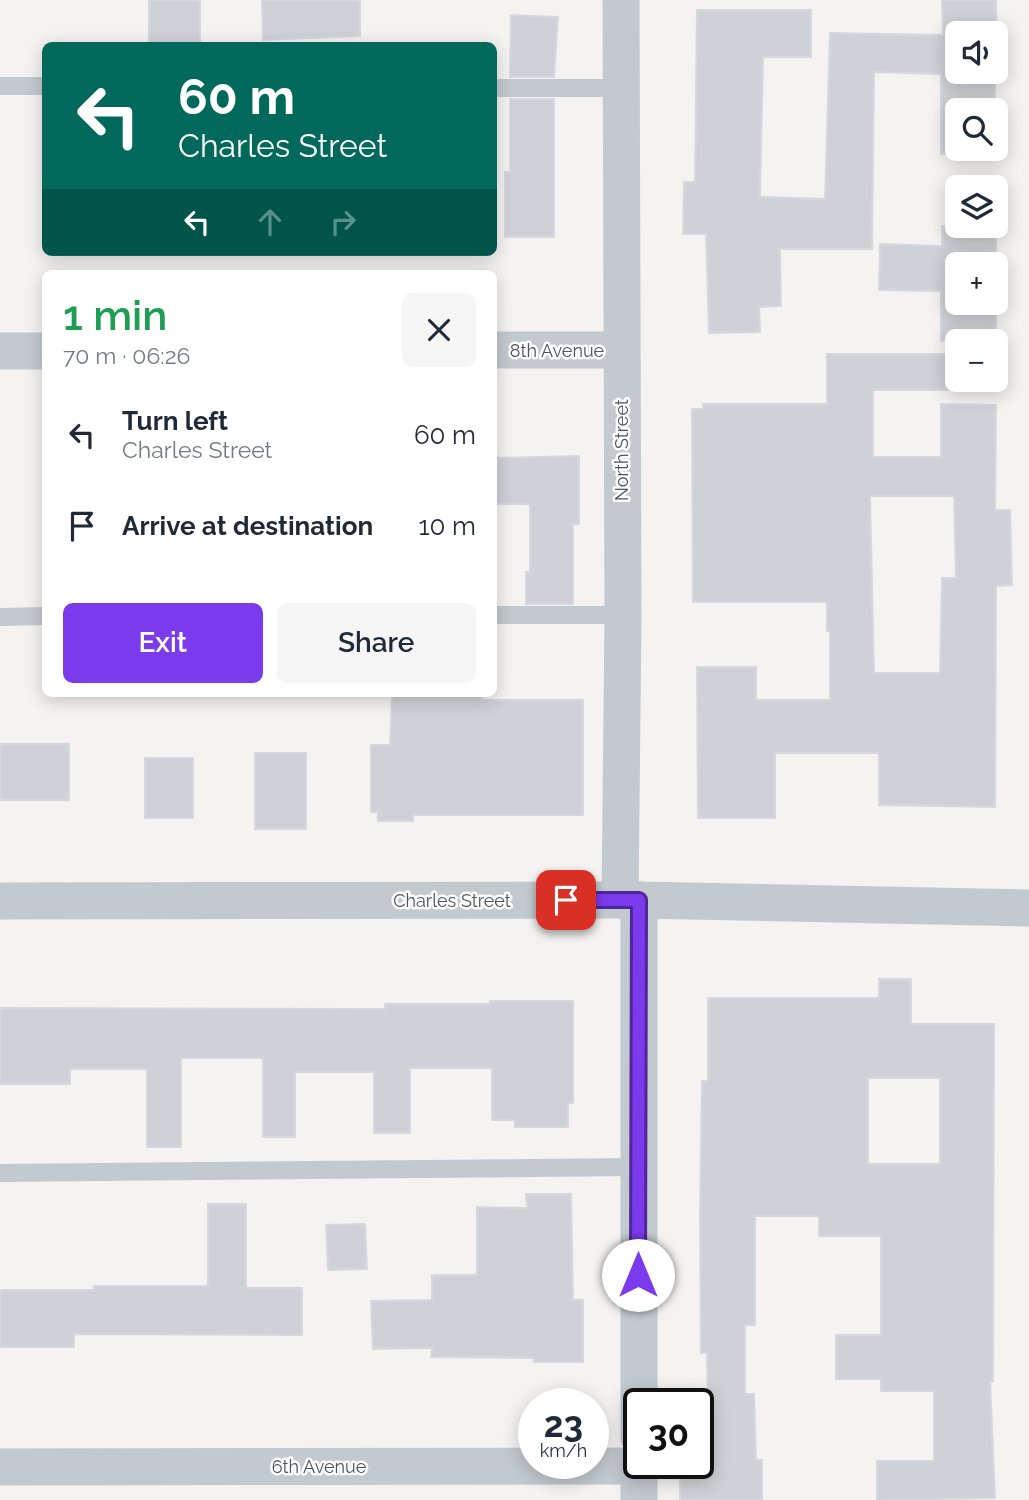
<!DOCTYPE html>
<html lang="en">
<head>
<meta charset="utf-8">
<style>
  body { margin:0; font-family:Raleway,sans-serif; background:#f6f6f7; color:#1f2937; height:100vh; display:flex; flex-direction:column; font-size:26px; white-space:nowrap }
  * { box-sizing:border-box; margin:0 }
  p { font-size:23px; color:#747a83 }
  .icon { flex:none; width:38px; height:38px; fill:none; stroke:currentColor; stroke-width:2; stroke-linecap:round; stroke-linejoin:round }
  .map { position:relative; flex:1; overflow:hidden }
  .side { position:absolute; left:42px; top:270px; width:455px; height:427px; display:flex; flex-direction:column; background:#fff; border-radius:10px; box-shadow:0 4px 18px #0003 }
  .side>* { flex:none }
  .banner { position:absolute; left:42px; top:42px; width:455px; height:214px; border-radius:10px; box-shadow:0 4px 18px #0003; background:#00695c; color:#fff; overflow:hidden }
  .tools { position:absolute; left:945px; top:21px; display:grid; gap:14px }
  .tools a { display:grid; place-items:center; width:63px; height:63px; border-radius:10px; background:#fff; box-shadow:0 4px 18px #0003; font-size:35px }
  .speed { position:absolute; left:518px; top:1388px; display:flex; gap:14px; font-size:35px; font-weight:700; text-align:center }
  .speed>* { display:grid; place-content:center; width:91px; height:91px; border-radius:50%; background:#fff; box-shadow:0 4px 18px #0003; line-height:1 }
  .speed small { font-size:18px; font-weight:400 }
  .speed .limit { border:4px solid #111; border-radius:10px; background:#fff; color:#111 }
  .pin { position:absolute; display:grid; place-items:center; width:60px; height:60px; color:#fff; margin:-30px; border-radius:14px; box-shadow:0 4px 10px #0006 }
  .me { position:absolute; width:77px; margin:-38px; rotate:0deg; stroke-linejoin:round; filter:drop-shadow(0 0 5px #0008) }
  .turn { display:flex; align-items:center; gap:24px; height:147px; padding:0 21px; font-size:32px }
  .turn .icon { width:91px; height:91px; stroke-width:2.5 }
  .turn b { display:block; font-size:49px; line-height:60px }
  .lanes { display:flex; align-items:center; height:66px; padding:0 21px; background:#0003; justify-content:center; gap:35px; direction:ltr }
  .lanes .off { opacity:.35 }
  .round { display:grid; place-items:center; flex:none; width:74px; height:74px; border-radius:10px; background:#f6f6f7 }
  .headline { display:flex; align-items:center; justify-content:space-between; height:119px; padding:0 21px }
  h1 { font-size:42px; font-weight:600; line-height:52px; color:#1e9e55 }
  .button { display:flex; gap:14px; margin-top:auto; padding:14px 21px }
  .button a { flex:1; height:80px; border-radius:10px; background:#7c3aed; color:#fff; font-size:28px; font-weight:600; line-height:80px; text-align:center }
  .button a+a { background:#f6f6f7; color:#1f2937 }
  ul { padding:0; list-style:none }
  li { display:flex; align-items:center; gap:21px; height:91px; padding:0 21px }
  li div { flex:1 }
  li b { display:block; font-size:26px }
  li em { font-style:normal }
  .map>svg:first-child { display:block }
</style>
</head>
<body>
<div class="map">
<svg width="1029" height="1500" viewBox="0 0 1029 1500">
  <rect width="100%" height="100%" fill="#f4f3f2"/>
  <g fill="#d0d1d6" stroke="#d7d8dd" stroke-width="2" fill-rule="evenodd">
    <rect x="149" y="0" width="51" height="45"/>
    <path d="M262,0H360V36L263,40Z"/>
    <path d="M942,0H996L997,50L996,33H957V72H995V110H957V149H995V154H941V74L874,72L872,249H780L781,306L759,307L760,332L709,333L706,234H683L684,182H695L697,10H811V57H763L760,197L825,199L830,33L943,35Z"/>
    <path d="M511,15L558,17L554,77H510Z"/>
    <path d="M510,99H554V237H505V172H510Z"/>
    <path d="M942,226H996V341H941V291L879,290L880,244L942,246ZM957,264H996V303H957Z"/>
    <path d="M827,354H957V390H873V457H941V404L996,405L995,510H1010L1012,585L996,586L995,807L879,805V753H775V818H698L697,667H756V700H830V631H827V602H693L692,409H703V404H827ZM870,496H954L956,578H942L940,673H874Z"/>
    <path d="M579,456V524H573V604H526V572H530V504H494V458Z"/>
    <path d="M392,693H482V700H583V815H413V821H378V812H371V745H390Z"/>
    <rect x="0" y="744" width="69" height="56"/>
    <rect x="255" y="753" width="51" height="76"/>
    <rect x="145" y="758" width="48" height="60"/>
    <path d="M879,979H911V1024H994L993,1381H990L995,1498L877,1500V1461H934V1391H881V1379H836V1335H881V1236H819V1216H755V1325H745V1394H754L756,1460H762V1500H680V1463L709,1460L707,1353H701L700,1216L702,1081H708V998H879ZM868,1078H940V1164H868Z"/>
    <path d="M490,1001H573V1103H568V1127H515V1120H492V1068H410V1133H374V1072H295V1137H263V1058H181V1147H147V1069H70V1084H0V1008L385,1009V1004H490Z"/>
    <path d="M526,1194H571L573,1300H583V1362H534V1358L431,1357L432,1348L373,1349L371,1301L432,1300V1275H477V1207L527,1208Z"/>
    <path d="M208,1204H246V1288H302V1335L74,1334V1347H0V1290H94V1286H208Z"/>
    <path d="M365,1224L367,1269L328,1270L326,1225Z"/>
  </g>
  <g fill="none" stroke-linecap="round" stroke-linejoin="round">
    <g stroke="#c2c9cf" stroke-width="18">
      <path d="M0,86H46"/>
      <path d="M494,88H621"/>
      <path d="M494,615H623"/>
      <path d="M0,617L46,616"/>
      <path d="M0,1173L637,1167"/>
    </g>
    <g stroke="#c2c9cf" stroke-width="37">
      <path d="M494,350H621"/>
      <path d="M0,351H46"/>
      <path d="M620,900L623,615L621,0"/>
      <path d="M0,901L639,900L1029,908"/>
      <path d="M639,1437V900"/>
      <path d="M639,1463V1500"/>
      <path d="M0,1467L639,1466"/>
    </g>
  </g>
  <g fill="none" stroke-linecap="round" stroke-linejoin="round">
    <g stroke="#51269a" stroke-width="18">
      <path id="route" d="M566,900H639L638,1275"/>
    </g>
    <use href="#route" stroke="#7c3aed" stroke-width="12"/>
  </g>
  <g text-anchor="middle" dominant-baseline="central" stroke-width="5" stroke-linejoin="round" paint-order="stroke">
    <g font-size="18" fill="#4c545e" stroke="#fff">
      <text x="557" y="350">8th Avenue</text>
      <text transform="translate(621 450) rotate(-90)">North Street</text>
      <text x="452" y="900">Charles Street</text>
      <text x="319" y="1466">6th Avenue</text>
    </g>
  </g>
</svg>
<div class="tools">
<a><svg class="icon" aria-label="sound" viewBox="0 0 24 24"><path d="M4 9h4l5-4v14l-5-4H4zM17 9q2 3 0 6"/></svg></a>
<a><svg class="icon" aria-label="search" viewBox="0 0 24 24"><circle cx="10" cy="10" r="6"/><path d="M15 15l6 6"/></svg></a>
<a><svg class="icon" aria-label="layers" viewBox="0 0 24 24"><path d="M12 4l9 5-9 5-9-5zM3 14l9 5 9-5"/></svg></a>
<a>+</a>
<a>−</a>
</div>
<div class="speed"><div>23<small>km/h</small></div><div class="limit">30</div></div>
<div class="pin" style="left:566px;top:900px;background:#d93025"><svg class="icon" aria-label="arrive" viewBox="0 0 24 24"><path d="M6 21V4h12l-3 4 3 4H6"/></svg></div>
<svg class="me" style="left:638px;top:1275px" viewBox="-20 -20 40 40"><circle r="19" fill="#fff"/><path d="M0-13L10 11 0 6-10 11z" fill="#7c3aed"/></svg>
<div class="banner">
<div class="turn"><svg class="icon" aria-label="left" viewBox="0 0 24 24"><path d="M17 20v-9H6M10 6l-5 5 5 5"/></svg><div><b>60 m</b>Charles Street</div></div>
<div class="lanes"><svg class="icon" aria-label="left" viewBox="0 0 24 24"><path d="M17 20v-9H6M10 6l-5 5 5 5"/></svg><svg class="icon off" aria-label="ahead" viewBox="0 0 24 24"><path d="M12 20V5M6 11l6-6 6 6"/></svg><svg class="icon off" aria-label="right" viewBox="0 0 24 24"><path d="M7 20v-9h11M14 6l5 5-5 5"/></svg></div>
</div>
<section class="side">
<div class="headline"><div><h1>1 min</h1><p>70 m · 06:26</p></div><a class="round"><svg class="icon" aria-label="close" viewBox="0 0 24 24"><path d="M6 6l12 12M18 6L6 18"/></svg></a></div>
<ul>
<li><svg class="icon" aria-label="left" viewBox="0 0 24 24"><path d="M17 20v-9H6M10 6l-5 5 5 5"/></svg><div><b>Turn left</b><p>Charles Street</p></div><em>60 m</em></li>
<li><svg class="icon" aria-label="arrive" viewBox="0 0 24 24"><path d="M6 21V4h12l-3 4 3 4H6"/></svg><div><b>Arrive at destination</b></div><em>10 m</em></li>
</ul>
<div class="button"><a>Exit</a><a>Share</a></div>
</section>
</div>
</body>
</html>
